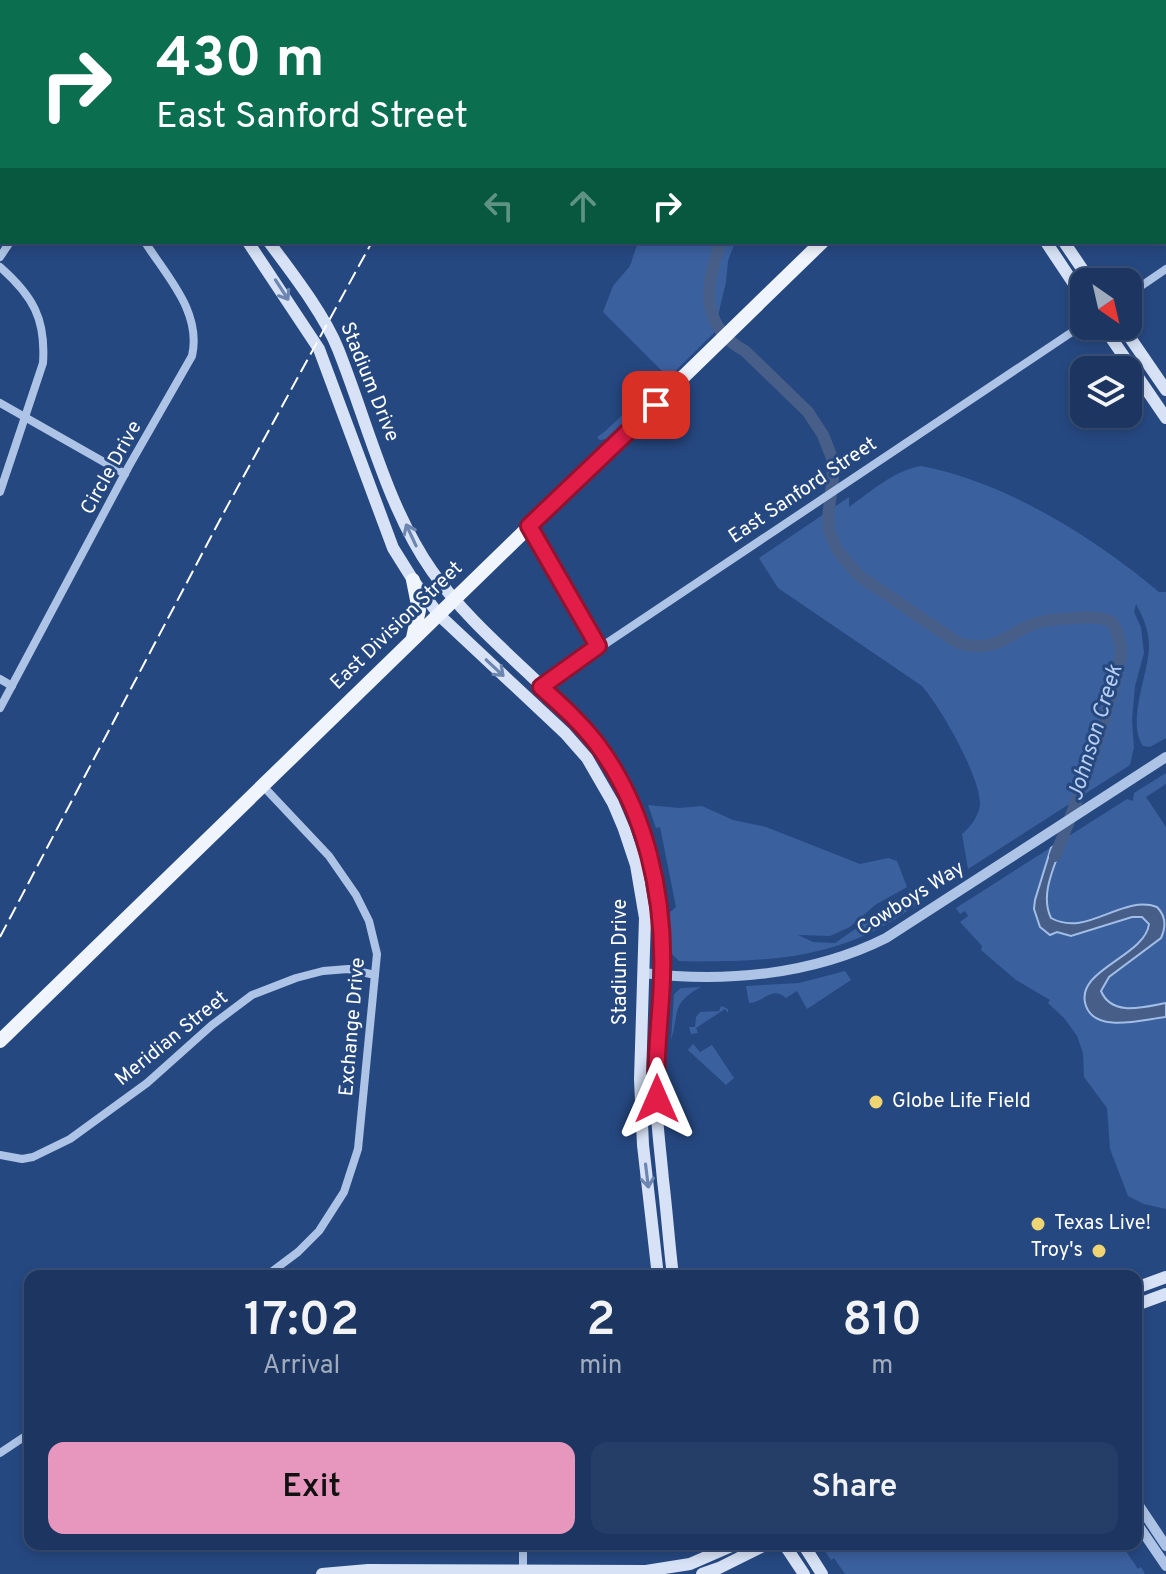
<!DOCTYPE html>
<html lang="en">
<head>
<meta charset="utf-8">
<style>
  body { margin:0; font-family:Overpass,sans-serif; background:#253e67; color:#f1f3f6; height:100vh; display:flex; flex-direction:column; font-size:30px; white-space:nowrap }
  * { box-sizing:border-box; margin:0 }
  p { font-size:26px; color:#a0abbd }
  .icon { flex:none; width:44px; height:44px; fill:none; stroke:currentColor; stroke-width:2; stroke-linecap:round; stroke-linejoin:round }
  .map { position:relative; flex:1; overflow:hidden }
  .sheet { position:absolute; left:24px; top:1270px; width:1118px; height:280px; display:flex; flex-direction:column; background:#1c3661; border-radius:16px; box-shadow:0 4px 12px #0003,0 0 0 2px #3a5076 }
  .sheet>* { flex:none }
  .guide { position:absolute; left:0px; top:0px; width:1166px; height:244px; box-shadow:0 4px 12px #0003,0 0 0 2px #3a5076; background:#0b6e4f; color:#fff; overflow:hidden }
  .needle { width:52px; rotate:146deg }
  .buttons { position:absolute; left:1070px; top:268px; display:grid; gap:16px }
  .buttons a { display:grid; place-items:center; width:72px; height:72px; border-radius:16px; background:#1c3661; box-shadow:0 4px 12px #0003,0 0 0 2px #3a5076; font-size:40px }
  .pin { position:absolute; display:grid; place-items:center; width:68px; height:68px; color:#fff; margin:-34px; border-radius:16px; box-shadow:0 4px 12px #0006 }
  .me { position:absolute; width:88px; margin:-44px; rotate:0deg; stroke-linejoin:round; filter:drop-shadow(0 0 6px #0008) }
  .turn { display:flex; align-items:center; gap:28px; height:168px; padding:0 24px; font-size:36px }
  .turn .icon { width:104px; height:104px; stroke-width:2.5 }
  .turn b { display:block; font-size:56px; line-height:68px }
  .lanes { display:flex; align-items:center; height:76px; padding:0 24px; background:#0003; justify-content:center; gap:40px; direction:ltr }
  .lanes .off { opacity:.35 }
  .eta { display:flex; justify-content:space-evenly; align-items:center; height:136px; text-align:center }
  .eta b { font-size:48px; font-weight:600; line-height:56px }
  .action { display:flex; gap:16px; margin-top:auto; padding:16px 24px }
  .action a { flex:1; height:92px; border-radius:16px; background:#e797bd; color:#111; font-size:32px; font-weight:600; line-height:92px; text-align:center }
  .action a+a { background:#253e67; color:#f1f3f6 }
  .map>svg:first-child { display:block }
</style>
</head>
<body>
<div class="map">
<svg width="1166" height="1574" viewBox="0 0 1166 1574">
  <rect width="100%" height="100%" fill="#264881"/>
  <g fill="#3b609e">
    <path d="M685,0H838L839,2H686Z"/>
    <path d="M638,242H735L728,261L726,282L714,333L606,439L600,440L597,437C607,433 651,385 663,372L603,312L613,286L630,266Z"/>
    <path d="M921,466C1004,481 1095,538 1159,592H1166V738L1150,747L1143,746C1126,722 1149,673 1149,646C1149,630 1143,617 1136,604L1134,612L1141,627L1144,653L1135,686L1132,721L1134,747L1130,765L968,869L962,834C971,827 980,814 980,803C979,774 941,708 922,686L778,588L759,558L849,497V507C872,491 893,471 921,466Z"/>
    <path d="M1166,773V784L1146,797L1166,827V1209L1144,1204L1128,1196L1110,1149L1107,1108L1084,1077L1083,1053L1077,1036L1065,1019L1048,1003L1050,1000L1016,980L981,950L982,946L960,922L968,916L965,911L960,914L956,908L1127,799L1133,801L1134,793Z"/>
    <path d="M648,805L679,808L702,806L733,820L766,827L860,864L888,858L897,861L907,887L875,905L850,927L830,936L798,935L813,942L835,943L912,890L916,895L919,891L923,899C865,946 806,959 733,961C714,961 696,962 679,961L671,953L670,912L676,907L660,827L656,828Z"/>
    <path d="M845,971L851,980L807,1009L797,991L786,998C771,985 764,1003 749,1003L746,986L799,983Z"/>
    <path d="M701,987C670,1004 680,1012 671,1040L674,994L681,988Z"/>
    <path d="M721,1006L728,1009V1013L725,1009L696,1028L698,1033L691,1034L689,1027H695L696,1017L700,1012L719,1011Z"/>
    <path d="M693,1044L700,1052L712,1045L734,1078L726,1085L688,1050Z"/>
    <path d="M827,1544H1121L1138,1569L1141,1567L1145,1574H845L834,1558L831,1560L825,1551Z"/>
  </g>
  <path fill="#475f88" stroke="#a2bee7" stroke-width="2" d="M1064,839C1056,864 1039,893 1051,918C1087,938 1122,894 1157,907C1166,916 1166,927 1161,938L1109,977L1101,991C1112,1017 1144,1007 1166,1003V1017C1144,1019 1096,1034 1086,1006C1073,970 1145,957 1149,924L1142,917H1132L1071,936L1057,932L1050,935L1040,927L1034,909L1035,900L1051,848Z"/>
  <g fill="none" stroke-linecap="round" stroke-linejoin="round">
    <g stroke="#475f88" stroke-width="12">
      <path d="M824,0V2"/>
      <path d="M721,242C705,284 699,326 745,351L808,412L823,435L832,458L833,477L828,517L829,531L837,550L858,575L958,643C1004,655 1006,629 1044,621C1057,619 1101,614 1111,622C1117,627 1120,643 1121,651C1121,666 1114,684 1110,699C1095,753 1076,805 1055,856"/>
    </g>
    <g stroke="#aec4e6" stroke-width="8">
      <path d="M174,0L175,2"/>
      <path d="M273,0L275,2"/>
      <path d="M0,257L10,242"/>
      <path d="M0,267C33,296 46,319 43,363L0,492"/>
      <path d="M1128,295L1166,269"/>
      <path d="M0,403L125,474"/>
      <path d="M529,526L598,646"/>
      <path d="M0,679L12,686"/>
      <path d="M541,687L1084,324"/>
      <path d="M0,708L129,466L192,356C202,312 167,277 145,242"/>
      <path d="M262,785L329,856L356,895L369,921L377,954L358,1149L344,1192L319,1231L298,1252L266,1276"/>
      <path d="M0,1155L22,1159L33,1157L70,1139L147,1083L212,1025L252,995L296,978L323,971L348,969L375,975"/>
      <path d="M0,1453L30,1433"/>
      <path d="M523,1544V1574"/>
    </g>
    <g stroke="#aec4e6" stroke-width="10">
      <path d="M643,973C725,983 812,975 886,938L1166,757"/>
      <path d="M1136,1501L1166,1546"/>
      <path d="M1136,1522L1166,1566"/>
    </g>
    <g stroke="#d7e2f6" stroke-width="12">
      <path d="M103,0L104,2"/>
      <path d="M39,2L42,0"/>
      <path d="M64,2L67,0"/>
      <path d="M0,27L2,26"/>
      <path d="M0,45L2,44"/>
      <path d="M248,242L319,349L393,548L413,580L439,615L565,733L587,758L613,803L624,829L636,865L645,918L640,1079L643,1145L658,1276"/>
      <path d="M269,242C292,273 324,314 338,349C367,421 387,507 432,571C477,635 545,681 594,741C622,775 640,819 651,861C660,898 663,936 662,975C662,1009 655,1043 655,1077C655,1111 660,1146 663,1180C667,1212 669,1244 673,1276"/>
      <path d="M1046,242L1084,299"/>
      <path d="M1064,242L1091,282"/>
      <path d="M1103,326L1166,418"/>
      <path d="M1122,326L1166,390"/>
      <path d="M1136,1288L1166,1277"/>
      <path d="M1136,1305L1166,1294"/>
      <path d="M784,1544L804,1574"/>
      <path d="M803,1544L822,1574"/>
      <path d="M322,1574L368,1570L646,1571L690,1564L736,1544"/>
      <path d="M702,1574L719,1568L767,1544"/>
    </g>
    <g stroke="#eff4fd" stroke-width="14">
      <path d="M1048,2L1049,0"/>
      <path d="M413,638L419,610L413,580"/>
      <path d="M0,1041L822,242"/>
    </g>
    <g stroke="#fff" stroke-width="2" stroke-dasharray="14 6" stroke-linecap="butt">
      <path d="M498,2L500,0"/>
      <path d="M0,937L223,514L372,242"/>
    </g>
  </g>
  <defs><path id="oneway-shaft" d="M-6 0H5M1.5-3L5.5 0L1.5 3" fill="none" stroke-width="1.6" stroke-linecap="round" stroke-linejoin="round" transform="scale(2)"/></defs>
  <g stroke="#6d86b0">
    <use href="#oneway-shaft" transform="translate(282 290) rotate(57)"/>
    <use href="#oneway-shaft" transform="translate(411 535) rotate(-115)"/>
    <use href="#oneway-shaft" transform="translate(495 668) rotate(43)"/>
    <use href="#oneway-shaft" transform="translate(647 1176) rotate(83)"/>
  </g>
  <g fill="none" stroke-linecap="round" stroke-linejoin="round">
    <g stroke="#92132f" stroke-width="20">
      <path id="route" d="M656,405L529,526L598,646L541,687C561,705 581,723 597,744C646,810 665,896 662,977C661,1018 654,1058 657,1099"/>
    </g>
    <use href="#route" stroke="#e11d48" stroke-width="14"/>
  </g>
  <g fill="#efd473" stroke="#264881" stroke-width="3">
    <circle cx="876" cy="1102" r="8"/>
    <circle cx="1038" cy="1224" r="8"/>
    <circle cx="1099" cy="1251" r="8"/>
  </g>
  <g text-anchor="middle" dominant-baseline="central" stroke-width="6" stroke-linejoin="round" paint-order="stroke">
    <g font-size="20" fill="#fff" stroke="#264881">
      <text transform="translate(369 382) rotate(68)">Stadium Drive</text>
      <text transform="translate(112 468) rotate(-61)">Circle Drive</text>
      <text transform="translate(803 491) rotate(-34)">East Sanford Street</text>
      <text transform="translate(397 626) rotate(-44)">East Division Street</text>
      <text transform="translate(911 899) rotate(-32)">Cowboys Way</text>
      <text transform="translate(621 962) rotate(-90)">Stadium Drive</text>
      <text transform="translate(353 1027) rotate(-85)">Exchange Drive</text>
      <text transform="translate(172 1039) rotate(-39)">Meridian Street</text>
    </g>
    <g font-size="20" fill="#fff" stroke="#264881" text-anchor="start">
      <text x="892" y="1102">Globe Life Field</text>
      <text x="1054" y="1224">Texas Live!</text>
      <text x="1083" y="1251" text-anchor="end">Troy's</text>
    </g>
    <g font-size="22" font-style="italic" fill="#b9ceee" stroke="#264881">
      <text transform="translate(1096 733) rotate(-73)">Johnson Creek</text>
    </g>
  </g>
</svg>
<div class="buttons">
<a><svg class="needle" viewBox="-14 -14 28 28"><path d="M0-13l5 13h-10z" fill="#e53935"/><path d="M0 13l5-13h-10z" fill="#a0abbd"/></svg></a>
<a><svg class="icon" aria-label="layers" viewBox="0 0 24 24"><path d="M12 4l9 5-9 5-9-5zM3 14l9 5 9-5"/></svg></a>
</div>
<div class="pin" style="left:656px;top:405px;background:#d93025"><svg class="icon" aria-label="arrive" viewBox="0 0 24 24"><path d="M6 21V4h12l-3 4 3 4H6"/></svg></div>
<svg class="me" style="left:657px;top:1099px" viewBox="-20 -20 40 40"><path d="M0-17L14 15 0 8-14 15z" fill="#e11d48" stroke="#fff" stroke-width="4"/></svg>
<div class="guide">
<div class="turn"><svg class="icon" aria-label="right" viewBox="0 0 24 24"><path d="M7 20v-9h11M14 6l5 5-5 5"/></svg><div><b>430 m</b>East Sanford Street</div></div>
<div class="lanes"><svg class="icon off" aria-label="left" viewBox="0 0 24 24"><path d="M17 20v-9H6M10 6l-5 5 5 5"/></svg><svg class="icon off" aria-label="ahead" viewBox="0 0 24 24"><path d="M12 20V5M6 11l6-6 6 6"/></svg><svg class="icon" aria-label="right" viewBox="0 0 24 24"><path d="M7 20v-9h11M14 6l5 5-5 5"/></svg></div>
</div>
<section class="sheet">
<div class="eta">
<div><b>17:02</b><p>Arrival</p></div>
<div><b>2</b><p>min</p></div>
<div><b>810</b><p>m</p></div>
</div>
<div class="action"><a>Exit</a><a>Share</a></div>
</section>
</div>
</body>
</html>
